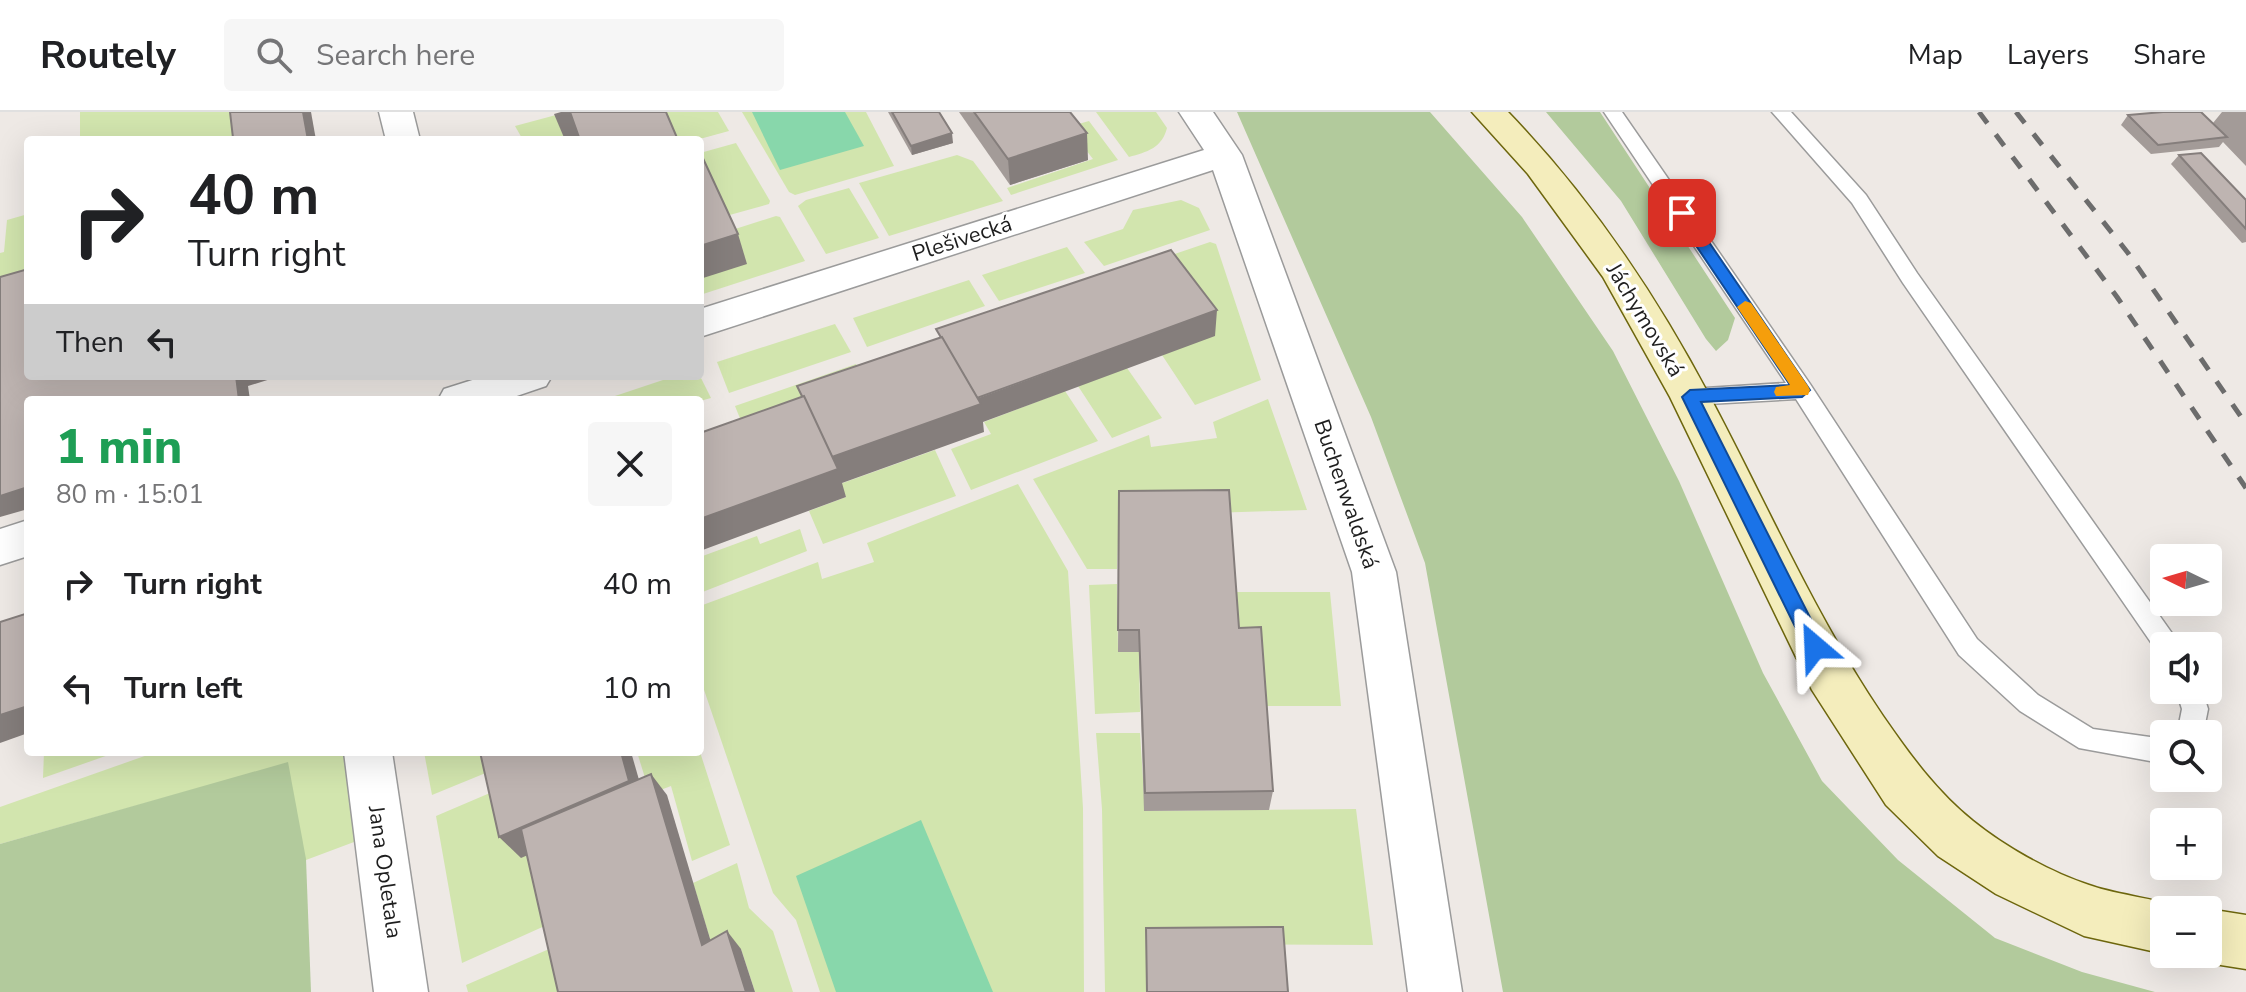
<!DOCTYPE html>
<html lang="en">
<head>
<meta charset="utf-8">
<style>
  body { margin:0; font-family:"Nunito Sans",sans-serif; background:#f6f6f6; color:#202124; height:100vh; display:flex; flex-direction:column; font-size:30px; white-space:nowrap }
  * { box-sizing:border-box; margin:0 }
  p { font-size:26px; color:#757577 }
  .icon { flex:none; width:44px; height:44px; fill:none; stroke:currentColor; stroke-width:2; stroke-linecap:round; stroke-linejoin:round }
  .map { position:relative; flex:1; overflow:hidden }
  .side { position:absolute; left:24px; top:284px; width:680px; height:360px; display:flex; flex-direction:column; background:#fff; border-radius:8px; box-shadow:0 8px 32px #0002 }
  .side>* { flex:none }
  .top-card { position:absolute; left:24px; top:24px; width:680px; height:244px; border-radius:8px; box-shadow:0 8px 32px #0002; background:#fff; color:#202124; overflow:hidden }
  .needle { width:52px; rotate:275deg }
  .buttons { position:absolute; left:2150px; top:432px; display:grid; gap:16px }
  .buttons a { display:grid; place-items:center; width:72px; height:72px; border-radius:8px; background:#fff; box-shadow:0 8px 32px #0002; font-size:40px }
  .pin { position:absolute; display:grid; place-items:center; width:68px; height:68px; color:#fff; margin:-34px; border-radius:16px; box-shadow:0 4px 12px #0006 }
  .me { position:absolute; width:88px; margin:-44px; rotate:334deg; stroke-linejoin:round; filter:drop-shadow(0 0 6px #0008) }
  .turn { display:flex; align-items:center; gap:28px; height:168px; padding:0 32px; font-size:36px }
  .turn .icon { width:104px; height:104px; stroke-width:2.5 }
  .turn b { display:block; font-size:56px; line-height:68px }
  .then { display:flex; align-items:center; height:76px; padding:0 32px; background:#0003; gap:16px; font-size:30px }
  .round { display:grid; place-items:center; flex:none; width:84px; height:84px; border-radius:8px; background:#f6f6f6 }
  .summary { display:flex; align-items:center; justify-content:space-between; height:136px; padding:0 32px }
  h1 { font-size:48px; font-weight:800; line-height:60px; color:#1e9e55 }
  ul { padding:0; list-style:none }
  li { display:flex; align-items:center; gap:24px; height:104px; padding:0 32px }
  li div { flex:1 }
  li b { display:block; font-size:30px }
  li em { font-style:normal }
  header { display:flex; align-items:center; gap:48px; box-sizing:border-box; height:112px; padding:0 40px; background:#fff; border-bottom:2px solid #e0e0e0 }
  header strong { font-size:38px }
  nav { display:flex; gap:44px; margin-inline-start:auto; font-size:28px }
  .search { width:560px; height:72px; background:#f6f6f6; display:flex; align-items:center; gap:20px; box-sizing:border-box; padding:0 28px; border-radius:8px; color:#757577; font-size:30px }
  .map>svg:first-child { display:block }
</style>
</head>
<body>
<header>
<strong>Routely</strong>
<div class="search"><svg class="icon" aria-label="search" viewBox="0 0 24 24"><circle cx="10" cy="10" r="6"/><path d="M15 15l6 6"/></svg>Search here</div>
<nav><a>Map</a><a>Layers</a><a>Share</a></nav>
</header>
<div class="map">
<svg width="2246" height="880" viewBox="0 0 2246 880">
  <rect width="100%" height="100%" fill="#eee9e5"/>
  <g fill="#d2e5ae">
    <path d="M80,0H239L243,28H80Z"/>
    <path d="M647,0H718L729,19L696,28H676Z"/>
    <path d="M742,0H866L894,54L795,83L789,80Z"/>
    <path d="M1096,0H1156L1167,16C1162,36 1147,40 1129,45Z"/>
    <path d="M556,3L565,28H523L515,14Z"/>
    <path d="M1089,9L1118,48L1011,83L1007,76L1093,47L1068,15Z"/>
    <path d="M736,31L770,89L769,92L726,104L700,75V41Z"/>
    <path d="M957,43L973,49L1003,89L889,124L859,71Z"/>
    <path d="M849,76L879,126L826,142L798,94L806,88Z"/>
    <path d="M1181,88L1199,96L1210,118L1104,154L1084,130L1123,117L1133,98Z"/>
    <path d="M28,102V178L0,186V141L4,140L7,108Z"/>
    <path d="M776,104L780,105L805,149L700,183V167L732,118Z"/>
    <path d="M1210,130L1216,132L1261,268L1195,293L1162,243L1214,223L1107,165Z"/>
    <path d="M1067,135L1085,161L999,189L982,163Z"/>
    <path d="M969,168L985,194L867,235L853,206Z"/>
    <path d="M835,212L851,240L729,281L717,250Z"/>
    <path d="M856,252L869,276L750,331L735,294Z"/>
    <path d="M1127,256L1162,306L1112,326L1078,274Z"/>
    <path d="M675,264H700L711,286L700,289L603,288Z"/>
    <path d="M1065,279L1098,329L971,378L951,337L991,322L984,310Z"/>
    <path d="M1268,287L1307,398L1119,404L1117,457H1087L1033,367L1149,323L1151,335L1217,326L1213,310Z"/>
    <path d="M935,338L956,384L823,432L809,399L846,385L840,372Z"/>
    <path d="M1018,372L1068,459L1083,696L1084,880H820L796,808L773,781L700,566V494L818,450L822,467L874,450L867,431Z"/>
    <path d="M800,417L807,439L700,481V445L757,424L760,432Z"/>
    <path d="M1117,472L1118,539L1139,540L1140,600L1095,602L1089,473Z"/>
    <path d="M1233,480H1330L1341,594H1261L1236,538Z"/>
    <path d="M1096,621H1140L1145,699L1356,697L1373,833L1146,832V880H1105L1102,697Z"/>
    <path d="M44,640H117L43,666Z"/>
    <path d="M156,640H349L362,727L282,757L288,651L0,732V695Z"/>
    <path d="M424,640H490L493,658L432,683Z"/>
    <path d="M637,640H700L730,733L692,749L671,674L650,682Z"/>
    <path d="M504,675L520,745L541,737L558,808L462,851L436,704Z"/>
    <path d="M737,751L749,796L773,819L793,880H755L741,837L717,850L693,771Z"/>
    <path d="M563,831L575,880H468L466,873Z"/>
  </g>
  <g fill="#b2ca9c">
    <path d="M1237,0H1430L1522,105L1613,239L1679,369L1763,561L1822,669L1898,748L1995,826L2082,860L2155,880H1503L1425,451L1371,305Z"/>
    <path d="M1546,0H1600L1735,206L1728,228L1716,239L1706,227L1621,89Z"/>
    <path d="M288,650L306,747L311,880H0V732Z"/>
  </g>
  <g fill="#88d7ab">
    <path d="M752,0H845L864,34L780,58Z"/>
    <path d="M921,708L993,880H836L796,764Z"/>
  </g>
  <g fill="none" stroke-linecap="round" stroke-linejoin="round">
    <g stroke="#9b9b9b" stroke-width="3">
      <g id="lane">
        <path d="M1604,0H1622L1810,272L1977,527L2038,583L2093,617L2150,625L2164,620L2169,622H2164V644L2150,649L2079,636L2020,599L1959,543L1796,287L1690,293L1682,291L1679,285L1682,279L1690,277L1786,271Z"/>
        <path d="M1772,0H1791L1866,83L1917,161L2181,534H2164V543L2159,542L1903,171L1852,91Z"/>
        <path d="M2176,578H2202L2208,597L2203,622H2177L2182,597Z"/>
      </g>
    </g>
    <g stroke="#9b9b9b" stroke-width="3">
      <g id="street">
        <path d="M379,0H413L420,28H386Z"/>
        <path d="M1179,0H1213L1242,43L1396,460L1462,880H1408L1352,460L1213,58L700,225V197L1204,38Z"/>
        <path d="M485,264H552L546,274L505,288H438L444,277Z"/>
        <path d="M28,408V444L0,453V417Z"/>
        <path d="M344,640H392L428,880H374Z"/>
      </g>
    </g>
    <g stroke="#6d660d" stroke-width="3">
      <g id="secondary">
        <path d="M1472,0H1508C1590,85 1655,181 1710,285C1767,392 1815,504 1883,604C1910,643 1936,679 1973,709C2005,735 2050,760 2089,773C2120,784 2153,785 2183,797L2164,798L2165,842L2084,824L1996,782L1938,744L1886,693L1812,578L1670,285L1603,165L1528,62Z"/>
        <path d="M2208,797L2246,803V857L2208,851L2189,843L2208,842Z"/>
      </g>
    </g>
    <use href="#lane" fill="#fff" fill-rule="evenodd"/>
    <use href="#street" fill="#fff" fill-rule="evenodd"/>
    <use href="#secondary" fill="#f4edbc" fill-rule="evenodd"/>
    <g stroke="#6c6c6c" stroke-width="5" stroke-dasharray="14 14" stroke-linecap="butt">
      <path d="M1979,0L2117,185L2246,376"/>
      <path d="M2016,0L2128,141L2246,312"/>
    </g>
  </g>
  <g fill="#a39b98">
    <path d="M888,0H939L953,31L912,43Z"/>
    <path d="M959,0H1070L1088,48L1010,73Z"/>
    <path d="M2222,0H2246V54L2223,30L2219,35L2151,42L2121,13L2128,3L2213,11Z"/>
    <path d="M2179,43L2246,88V130L2242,131L2171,52Z"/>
    <path d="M1119,379L1239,516L1273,679L1269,698L1144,699L1139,540H1118Z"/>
  </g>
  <g fill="#857e7c">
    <path d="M303,0H311L316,28H308Z"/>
    <path d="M561,0H570L581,27L565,28L554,2Z"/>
    <path d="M952,21L953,31L912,43L911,34Z"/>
    <path d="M1087,21L1088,48L1010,73L1008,47Z"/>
    <path d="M738,122L747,152L700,167V134Z"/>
    <path d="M1217,198L1215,224L983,310L984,320L842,371L846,385L700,439V407L832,345L976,287Z"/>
    <path d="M236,264H280L248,274L250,288H239Z"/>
    <path d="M28,375V397L0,405V384Z"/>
    <path d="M28,594V621L0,631V603Z"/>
    <path d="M621,640H631L646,692L521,746L499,725Z"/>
    <path d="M651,662L667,683L717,850L702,833Z"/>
    <path d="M727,819L741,837L755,880H746Z"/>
  </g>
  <g fill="#beb4b1" stroke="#857e7c" stroke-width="2">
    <path d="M230,0H303L308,28H226L233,26Z"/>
    <path d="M570,0H666L678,28H580Z"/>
    <path d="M892,0H939L952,21L911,34Z"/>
    <path d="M974,0H1070L1087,21L1008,47Z"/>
    <path d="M2163,0H2201L2227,25L2158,33L2128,3Z"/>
    <path d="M2201,41L2246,88V117L2179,43Z"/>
    <path d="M700,42H701L738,122L700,134Z"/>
    <path d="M1171,138L1217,198L977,286L936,217Z"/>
    <path d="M28,157V264H236L239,288H28V375L0,384V165Z"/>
    <path d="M942,225L981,292L832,345L797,274Z"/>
    <path d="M804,284L838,357L700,407V321Z"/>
    <path d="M1229,378L1239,516L1261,515L1273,679L1145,681L1139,518H1118L1119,379Z"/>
    <path d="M28,501V594L0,603V510Z"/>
    <path d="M480,640H621L629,669L499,725Z"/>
    <path d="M651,662L702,833L727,819L746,880H558L521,717Z"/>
    <path d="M1283,815L1288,880H1147L1146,816Z"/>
  </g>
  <path fill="#1a73e8" stroke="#114b97" stroke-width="2" d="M1682,96L1687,98L1810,278L1802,285L1701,290L1825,535L1822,541L1815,543L1808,541L1682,285L1690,278L1790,273L1674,101Z"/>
  <path fill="#f59e0b" d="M1745,189L1751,191L1808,274L1810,278L1808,283L1776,284L1774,280L1776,275L1790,273L1737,195Z"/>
  <g text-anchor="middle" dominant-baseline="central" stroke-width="6" stroke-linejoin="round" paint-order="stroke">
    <g font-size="22" fill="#1e1e1e" stroke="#fff">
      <text transform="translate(962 127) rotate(-18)">Plešivecká</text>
      <text transform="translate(1645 208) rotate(59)">Jáchymovská</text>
      <text transform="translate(1346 382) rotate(71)">Buchenwaldská</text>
      <text transform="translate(385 760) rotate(82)">Jana Opletala</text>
    </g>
  </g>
</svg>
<div class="buttons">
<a><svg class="needle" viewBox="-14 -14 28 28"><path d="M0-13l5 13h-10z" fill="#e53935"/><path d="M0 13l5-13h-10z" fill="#757577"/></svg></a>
<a><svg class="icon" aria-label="sound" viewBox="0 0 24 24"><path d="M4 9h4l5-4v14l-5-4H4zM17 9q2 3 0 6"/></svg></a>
<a><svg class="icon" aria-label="search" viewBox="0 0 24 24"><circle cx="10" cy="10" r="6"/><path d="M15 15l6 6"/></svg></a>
<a>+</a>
<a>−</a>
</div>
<div class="pin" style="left:1682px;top:101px;background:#d93025"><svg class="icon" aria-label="arrive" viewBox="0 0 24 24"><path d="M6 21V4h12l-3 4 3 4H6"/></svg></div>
<svg class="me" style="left:1815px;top:535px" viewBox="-20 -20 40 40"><path d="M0-17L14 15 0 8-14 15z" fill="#1a73e8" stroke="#fff" stroke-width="4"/></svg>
<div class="top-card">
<div class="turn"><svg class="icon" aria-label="right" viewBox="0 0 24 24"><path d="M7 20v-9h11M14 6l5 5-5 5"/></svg><div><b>40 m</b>Turn right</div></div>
<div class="then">Then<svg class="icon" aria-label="left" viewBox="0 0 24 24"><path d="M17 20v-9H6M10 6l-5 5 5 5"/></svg></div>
</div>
<section class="side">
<div class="summary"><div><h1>1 min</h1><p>80 m · 15:01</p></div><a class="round"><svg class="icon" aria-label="close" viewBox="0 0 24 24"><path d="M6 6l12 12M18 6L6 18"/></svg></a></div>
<ul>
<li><svg class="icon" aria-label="right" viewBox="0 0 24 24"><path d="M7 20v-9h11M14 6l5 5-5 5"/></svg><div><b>Turn right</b></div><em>40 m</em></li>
<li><svg class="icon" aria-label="left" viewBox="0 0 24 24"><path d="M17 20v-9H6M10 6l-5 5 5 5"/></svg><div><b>Turn left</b></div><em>10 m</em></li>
</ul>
</section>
</div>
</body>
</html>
